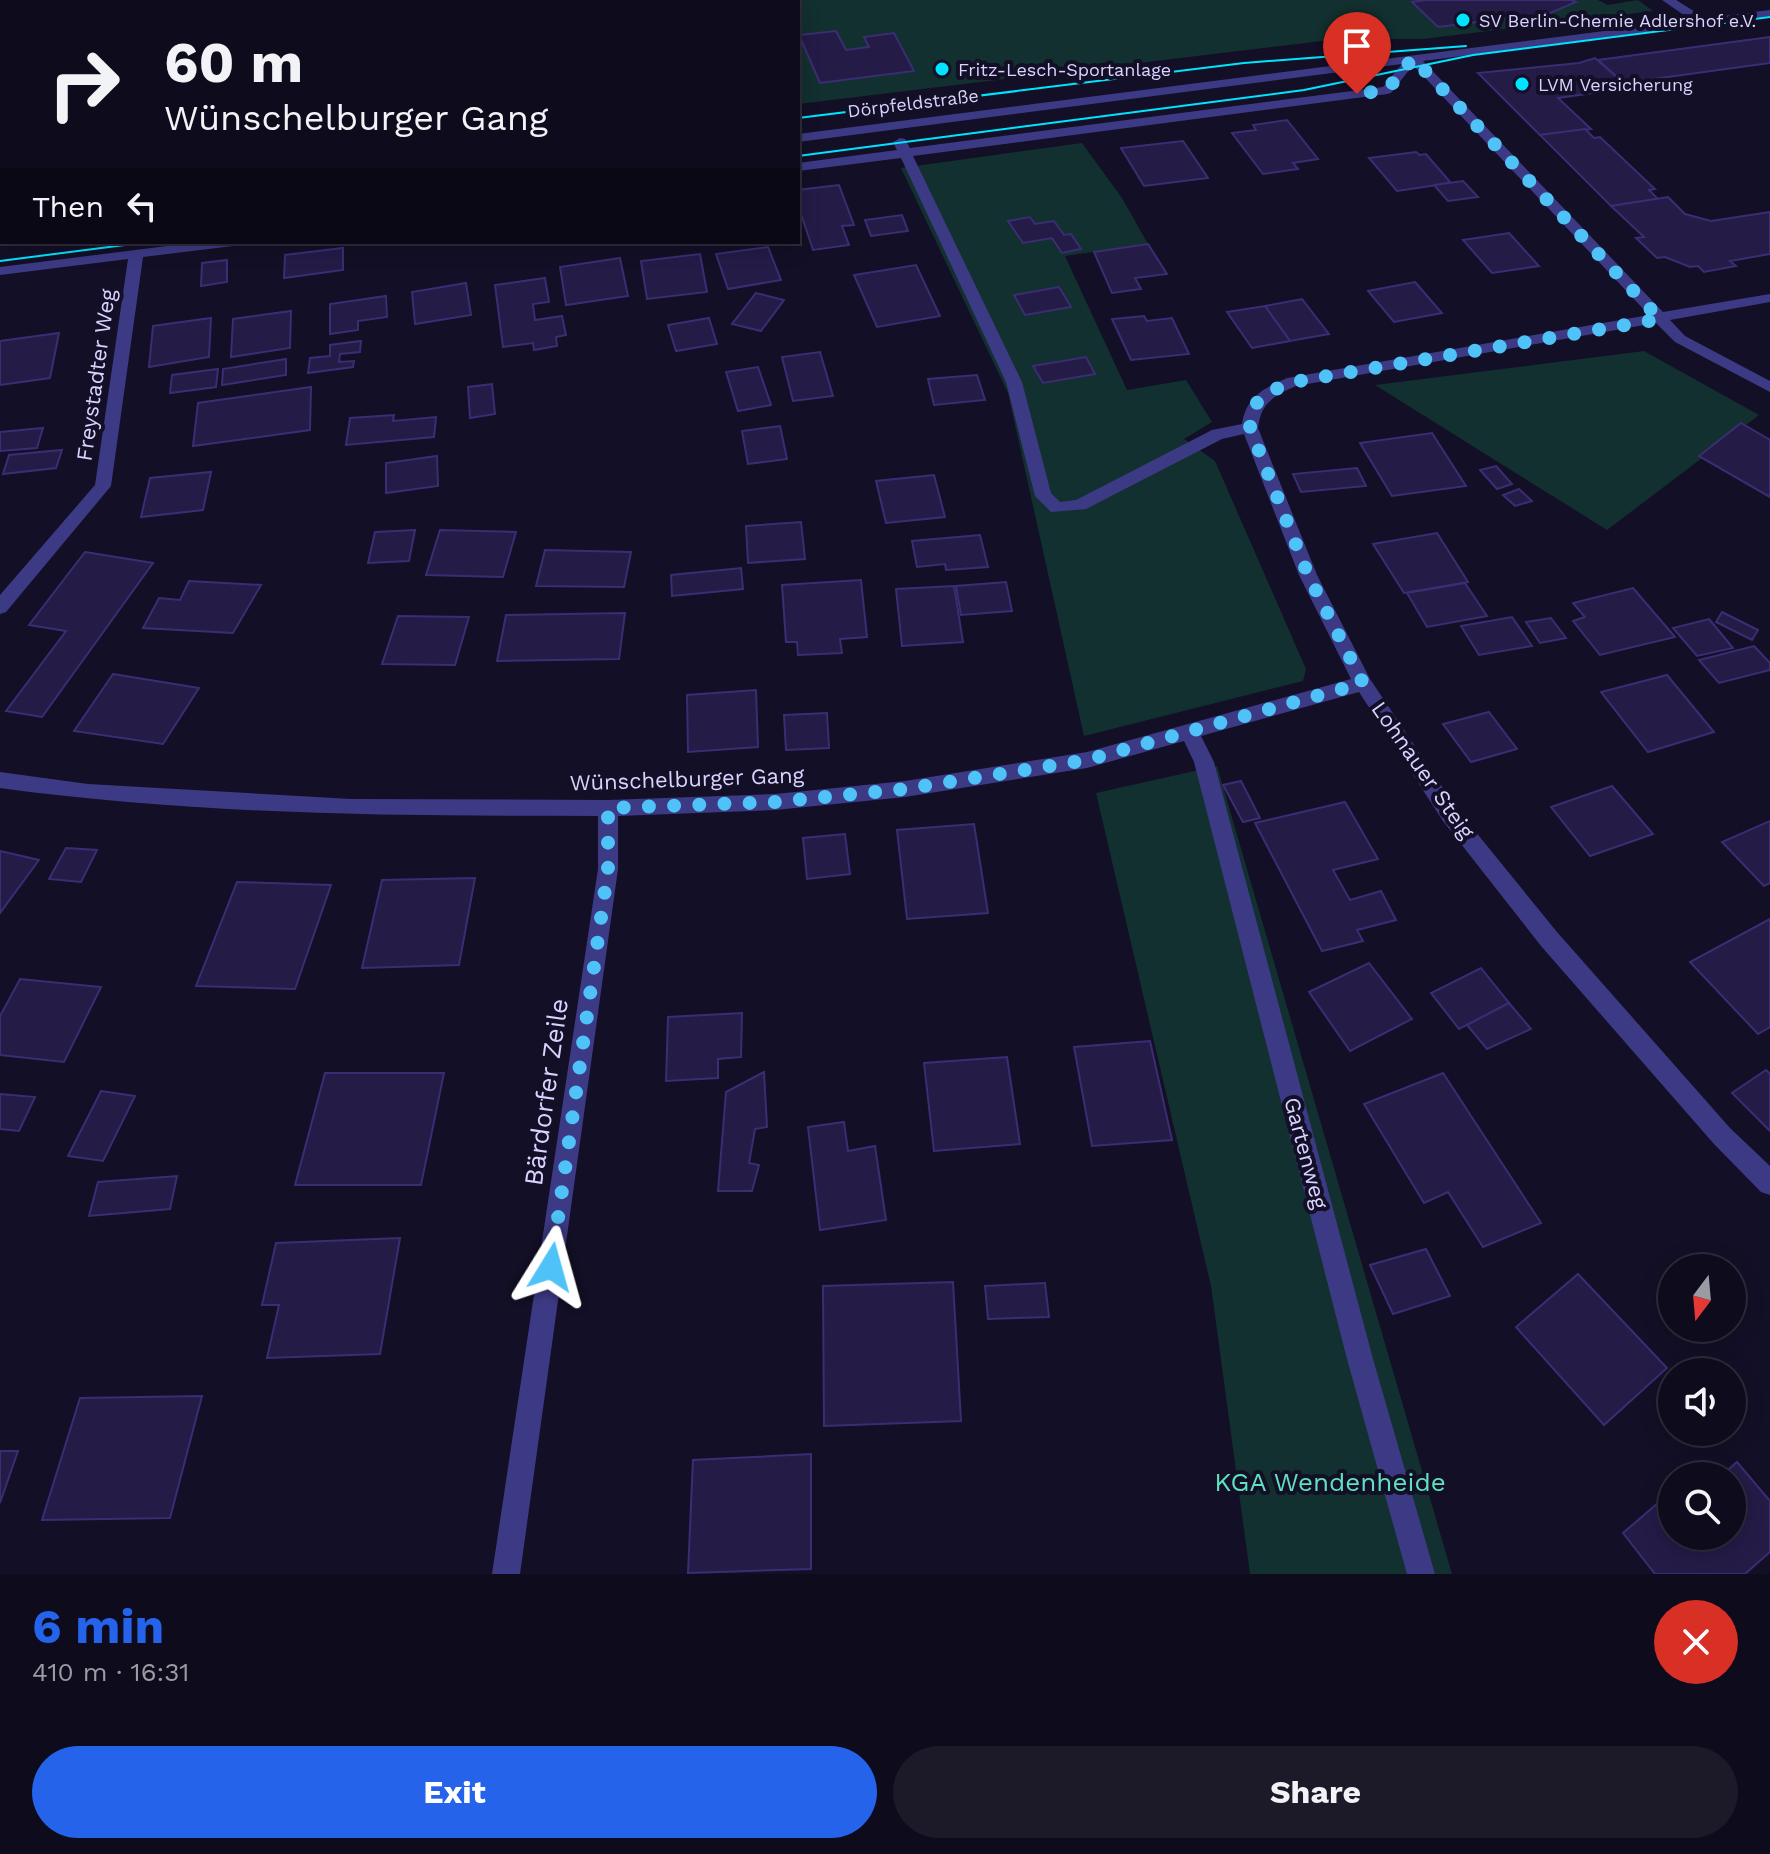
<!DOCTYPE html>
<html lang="en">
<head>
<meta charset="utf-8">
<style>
  body { margin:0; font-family:"Work Sans",sans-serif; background:#1c1929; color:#f1f3f6; height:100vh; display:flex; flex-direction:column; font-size:30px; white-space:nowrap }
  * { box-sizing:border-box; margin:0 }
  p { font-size:26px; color:#9b9ba3 }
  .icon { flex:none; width:44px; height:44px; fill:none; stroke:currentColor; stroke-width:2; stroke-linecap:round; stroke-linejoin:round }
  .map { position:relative; height:1574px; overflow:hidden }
  .sheet { display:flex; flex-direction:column; background:#0e0b1c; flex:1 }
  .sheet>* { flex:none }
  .top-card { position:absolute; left:0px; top:0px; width:800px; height:244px; box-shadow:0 4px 20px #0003,0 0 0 2px #2e2b3b; background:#0e0b1c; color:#f1f3f6; overflow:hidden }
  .needle { width:52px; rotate:196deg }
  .buttons { position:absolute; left:1658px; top:1254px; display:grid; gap:16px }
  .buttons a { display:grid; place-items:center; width:88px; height:88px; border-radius:50%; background:#0e0b1c; box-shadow:0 4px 20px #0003,0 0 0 2px #2e2b3b; font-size:40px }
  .pin { position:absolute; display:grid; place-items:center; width:68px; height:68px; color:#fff; margin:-82px -34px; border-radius:50% 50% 50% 0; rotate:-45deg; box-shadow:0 0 8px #0007 }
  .pin .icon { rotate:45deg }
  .me { position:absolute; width:88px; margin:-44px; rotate:8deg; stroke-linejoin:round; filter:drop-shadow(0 0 6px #0008) }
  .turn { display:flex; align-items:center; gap:28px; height:168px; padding:0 32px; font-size:36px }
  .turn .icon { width:104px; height:104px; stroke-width:2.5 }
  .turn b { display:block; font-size:56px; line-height:68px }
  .then { display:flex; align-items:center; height:76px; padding:0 32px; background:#0003; gap:16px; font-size:30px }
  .round { display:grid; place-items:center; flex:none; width:84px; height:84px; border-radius:42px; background:#1c1929 }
  .headline { display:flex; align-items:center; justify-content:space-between; height:136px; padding:0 32px }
  h1 { font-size:48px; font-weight:700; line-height:60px; color:#2563eb }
  .action { display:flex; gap:16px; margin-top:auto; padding:16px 32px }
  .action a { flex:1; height:92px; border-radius:48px; background:#2563eb; color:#fff; font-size:32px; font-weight:700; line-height:92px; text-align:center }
  .action a+a { background:#1c1929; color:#f1f3f6 }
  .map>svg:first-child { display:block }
</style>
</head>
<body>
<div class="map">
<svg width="1770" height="1574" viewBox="0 0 1770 1574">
  <rect width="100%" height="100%" fill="#130f26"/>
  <g fill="#12302f">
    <path d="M255,0H1598L1608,5L1638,0L1653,11L1423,39H1339L798,104V2H253Z"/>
    <path d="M1082,143L1122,198L1148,244L1065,256L1127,390L1186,380L1212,422L1184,439L1215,461L1306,669L1303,681L1084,736L1008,393L901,168Z"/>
    <path d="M1644,351L1759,415L1607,530L1375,385Z"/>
    <path d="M1217,766L1452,1574H1250L1211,1286L1096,793Z"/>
  </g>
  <g fill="#241b47" stroke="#3b2d73" stroke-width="2">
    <path d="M1425,0H1572L1576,2L1550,13L1438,27L1412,2Z"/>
    <path d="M836,31L846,50L869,47L864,37L894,33L914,71L820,83L799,35Z"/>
    <path d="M1770,37V63L1624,83L1598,60Z"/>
    <path d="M1595,58L1629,88L1558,98L1591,129L1540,135L1478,73L1579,63Z"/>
    <path d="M1287,120L1318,159L1293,163L1298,169L1263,174L1232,133L1256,130L1253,125Z"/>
    <path d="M1585,129L1594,138L1600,137L1655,189L1649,190L1658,199L1611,206L1540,135Z"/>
    <path d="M1183,141L1208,178L1144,186L1121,148Z"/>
    <path d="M1416,152L1420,155L1426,154L1451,183L1397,191L1369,158Z"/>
    <path d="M1463,181L1478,197L1448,201L1434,185Z"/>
    <path d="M839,185L854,225L842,226L849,245L813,250L798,205V190Z"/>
    <path d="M1668,197L1685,214L1711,221L1770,212V254L1730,261L1736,266L1704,272L1698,266L1690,267L1665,257L1657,258L1636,238L1644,237L1611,206Z"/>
    <path d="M902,215L908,231L871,236L865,220Z"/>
    <path d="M1030,217L1035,224L1054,221L1064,235L1071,234L1081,249L1062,253L1052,238L1023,243L1008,221Z"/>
    <path d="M1509,233L1539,266L1492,273L1463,240Z"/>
    <path d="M1148,244L1167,274L1135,278L1141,289L1112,293L1094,252Z"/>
    <path d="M768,247L781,280L728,289L716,254Z"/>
    <path d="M343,248V270L284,278L285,255Z"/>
    <path d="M700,254L707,292L647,299L641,261Z"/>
    <path d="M620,258L628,296L566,305L560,267Z"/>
    <path d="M227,260V282L201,286L202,263Z"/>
    <path d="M916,265L940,316L877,327L854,275Z"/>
    <path d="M545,278L549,302L533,304L535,320L562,316L566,335L556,337L557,346L534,350L533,343L503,347L495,285Z"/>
    <path d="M1415,282L1442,313L1394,322L1368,291Z"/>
    <path d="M466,283L471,315L415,324L412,292Z"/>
    <path d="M1059,287L1071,307L1025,315L1014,295Z"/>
    <path d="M756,293L784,300L761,331L732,324Z"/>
    <path d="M386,296L387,317L358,321V330L330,334V304Z"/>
    <path d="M1302,299L1329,334L1290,341L1265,306Z"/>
    <path d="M1265,306L1290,341L1252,348L1227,312Z"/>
    <path d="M291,311L290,348L231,357L233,319Z"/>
    <path d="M1144,316L1147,321L1172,318L1189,354L1131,360L1112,319Z"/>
    <path d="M211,318L209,357L149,367L153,326Z"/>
    <path d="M709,318L717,344L676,351L668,325Z"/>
    <path d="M59,333L50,378L0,385V341Z"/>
    <path d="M361,341L360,352L340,354L339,362L354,361L353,367L308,373L310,358L330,356V345Z"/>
    <path d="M820,352L833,396L793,401L782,357Z"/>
    <path d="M1086,357L1095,374L1043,383L1033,366Z"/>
    <path d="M286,359V375L222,385L223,369Z"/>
    <path d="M758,367L771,405L738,411L726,372Z"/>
    <path d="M218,369L216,387L170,393L172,375Z"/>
    <path d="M977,375L985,400L934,405L928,379Z"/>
    <path d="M492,384L495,414L470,418L468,387Z"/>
    <path d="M311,387L310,430L193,446L198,403Z"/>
    <path d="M394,415L393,421L436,417L434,437L346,445L350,418Z"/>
    <path d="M1741,423L1770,440V497L1699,456Z"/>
    <path d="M780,426L787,459L748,464L742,431Z"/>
    <path d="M43,428L37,448L0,451V432Z"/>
    <path d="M1432,433L1466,486L1392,496L1360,443Z"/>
    <path d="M62,450L56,468L3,474L9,455Z"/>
    <path d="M437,456L438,486L386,493V463Z"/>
    <path d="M1496,466L1512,484L1497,489L1480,470Z"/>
    <path d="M1357,468L1366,486L1301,492L1293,474Z"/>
    <path d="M211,472L203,510L141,517L150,478Z"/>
    <path d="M934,475L945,517L886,523L876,481Z"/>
    <path d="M1519,489L1532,501L1515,506L1503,495Z"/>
    <path d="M801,522L805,559L748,563L746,526Z"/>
    <path d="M415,530L409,561L368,563L375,532Z"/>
    <path d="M440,530L516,532L503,577L426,575Z"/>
    <path d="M1437,533L1468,582L1404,593L1373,544Z"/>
    <path d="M980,535L988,567L946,570L945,564L917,567L912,541Z"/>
    <path d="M545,550L631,552L624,587L536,586Z"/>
    <path d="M85,552L153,563L42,717L6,711L66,631L29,625Z"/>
    <path d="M741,568L743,589L672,596L671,575Z"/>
    <path d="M861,580L867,637L840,639L842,653L798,655L797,642H786L782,585Z"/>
    <path d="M189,581L261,585L233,633L143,628L159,598L180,600Z"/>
    <path d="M1006,582L1012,611L961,615L956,586Z"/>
    <path d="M1465,583L1487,616L1427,627L1407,593Z"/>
    <path d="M954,586L963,642L902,646L896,589Z"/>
    <path d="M1633,588L1675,637L1600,655L1573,621L1585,617L1573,603Z"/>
    <path d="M1722,612L1758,630L1752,640L1716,622Z"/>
    <path d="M625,613L619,659L497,661L506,615Z"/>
    <path d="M398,616L469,617L455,665L382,664Z"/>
    <path d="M1512,617L1532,646L1479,655L1461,626Z"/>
    <path d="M1551,618L1566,638L1540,643L1526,622Z"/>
    <path d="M1709,619L1733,648L1697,656L1673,628Z"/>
    <path d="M1754,646L1770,663V670L1719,683L1699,660Z"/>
    <path d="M113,674L199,688L163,744L74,731Z"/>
    <path d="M1667,675L1714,732L1648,752L1601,692Z"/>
    <path d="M756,690L758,747L688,752L687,695Z"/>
    <path d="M1489,712L1517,749L1471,762L1443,724Z"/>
    <path d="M827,713L829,748L786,750L784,715Z"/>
    <path d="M1241,781L1260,818L1243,822L1223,785Z"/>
    <path d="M1612,786L1653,834L1590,856L1551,807Z"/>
    <path d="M1345,802L1378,859L1333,870L1350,900L1381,891L1396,920L1357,930L1363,941L1322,951L1255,823Z"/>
    <path d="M1770,821V883L1764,886L1722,842Z"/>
    <path d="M974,824L988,913L907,919L897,830Z"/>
    <path d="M845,834L850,874L807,879L803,838Z"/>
    <path d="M66,848L97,850L81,882L49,879Z"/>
    <path d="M0,851L39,860L0,913Z"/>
    <path d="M475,878L459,965L362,968L382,880Z"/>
    <path d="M237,882L331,885L295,989L196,986Z"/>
    <path d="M1770,919V1027L1758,1034L1690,962Z"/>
    <path d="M1369,963L1412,1019L1350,1051L1309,992Z"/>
    <path d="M1481,968L1509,1003L1459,1029L1431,993Z"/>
    <path d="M20,979L101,987L64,1062L0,1055V1016Z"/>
    <path d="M1509,1003L1531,1029L1487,1049L1467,1025Z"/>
    <path d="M742,1013L741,1057L718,1059V1078L666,1081L668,1017Z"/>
    <path d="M1150,1041L1172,1140L1092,1146L1074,1047Z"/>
    <path d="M1007,1057L1020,1144L934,1151L924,1063Z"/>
    <path d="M1766,1070L1770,1074V1131L1732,1093Z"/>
    <path d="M764,1072L767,1127L755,1129L749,1163L759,1165L752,1191H718L726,1092Z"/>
    <path d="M325,1073H444L421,1185H295Z"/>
    <path d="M1443,1073L1541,1223L1483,1247L1448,1192L1424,1203L1364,1104Z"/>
    <path d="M101,1091L135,1096L103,1161L68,1156Z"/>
    <path d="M0,1094L35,1097L19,1131L0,1129Z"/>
    <path d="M844,1122L848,1151L875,1146L886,1220L820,1230L808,1127Z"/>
    <path d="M177,1176L170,1209L89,1216L98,1182Z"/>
    <path d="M400,1238L380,1354L267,1358L279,1305H262L276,1243Z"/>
    <path d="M1426,1249L1450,1296L1393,1314L1370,1265Z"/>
    <path d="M1578,1274L1667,1368L1604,1425L1516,1327Z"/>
    <path d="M953,1282L961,1421L824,1426L823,1286Z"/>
    <path d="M1045,1283L1049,1317L988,1319L985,1286Z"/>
    <path d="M202,1396L170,1518L42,1520L80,1398Z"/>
    <path d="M0,1451H18L0,1503Z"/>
    <path d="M811,1454V1569L688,1573L693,1460Z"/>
    <path d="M1737,1462L1770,1501V1552L1745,1574H1655L1623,1533L1672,1491V1536H1732V1476H1721Z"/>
  </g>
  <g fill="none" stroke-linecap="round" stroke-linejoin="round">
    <g fill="#3d3a85" fill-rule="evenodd">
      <path d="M1662,0H1676L1705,18L1770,10V16L1423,61L1663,312L1770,294V302L1670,320L1685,336L1770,381V392L1675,342L1656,323L1296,386C1274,396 1261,402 1258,428L1317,575L1370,679L1457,809L1557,932L1730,1128L1770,1166V1195L1761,1192L1714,1144L1541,946L1443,821L1359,692L1201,736L1214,762L1373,1359L1435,1574H1407L1347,1359L1194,762L1184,741L1087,768L905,797L775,810L618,816V869L520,1574H492L598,869V816C398,816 198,815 0,788V772L88,784L351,799L608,800L775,794L905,781L1087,752L1351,679L1299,575L1244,434L1222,439L1086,509L1051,512L1035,496L1006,382L901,158L798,171V163L897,150L893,142L900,138L905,139L910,148L1383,87L1402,64L798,142V134L1691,20ZM1413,65L1649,315L1287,378C1264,388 1246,397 1242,424L1212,430L1076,500L1060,502L1051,493L1022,382L913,156L1387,94L1391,93Z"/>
      <path d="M0,237L2,242H8L7,244L0,245Z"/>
      <path d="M199,242H240L233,246L143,257L111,486L6,612L0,614V595L95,485L128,259L0,275V267Z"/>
    </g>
    <g stroke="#00e5ff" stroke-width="2">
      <path d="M798,118L1244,63L1466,46"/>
      <path d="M798,156L1304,90L1473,55L1770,17"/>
      <path d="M0,261L148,242"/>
    </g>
    <g stroke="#00e5ff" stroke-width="6">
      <path id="rail" d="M173,2L176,0"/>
    </g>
    <use href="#rail" stroke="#130f26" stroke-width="4" stroke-dasharray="12" stroke-linecap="butt"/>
  </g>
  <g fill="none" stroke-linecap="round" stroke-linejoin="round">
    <path stroke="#4fc3f7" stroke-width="14" stroke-dasharray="0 25.2" d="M551,1267L608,869V808L775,802L905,789L1087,760L1363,683L1308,575L1250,428C1252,396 1266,393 1293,382L1660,319L1413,58L1387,90L1357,94"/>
  </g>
  <g fill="#00e5ff" stroke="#130f26" stroke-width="3">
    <circle cx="1463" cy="20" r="8"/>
    <circle cx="942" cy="69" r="8"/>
    <circle cx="1522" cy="84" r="8"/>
  </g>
  <g text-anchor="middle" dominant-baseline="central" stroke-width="8" stroke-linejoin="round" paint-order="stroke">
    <g font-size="18" fill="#d9d4ff" stroke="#130f26" text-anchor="start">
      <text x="1479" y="20">SV Berlin-Chemie Adlershof e.V.</text>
      <text x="958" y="69">Fritz-Lesch-Sportanlage</text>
      <text x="1538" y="84">LVM Versicherung</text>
    </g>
    <g font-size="18" fill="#d9d4ff" stroke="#130f26">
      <text transform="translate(913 103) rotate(-7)">Dörpfeldstraße</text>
    </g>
    <g font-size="22" fill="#d9d4ff" stroke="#130f26">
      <text transform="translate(96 375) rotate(-82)">Freystadter Weg</text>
      <text transform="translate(1423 770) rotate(55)">Lohnauer Steig</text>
      <text transform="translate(687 779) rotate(-2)">Wünschelburger Gang</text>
      <text transform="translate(1306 1153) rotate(75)">Gartenweg</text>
    </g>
    <g font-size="26" fill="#d9d4ff" stroke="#130f26">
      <text transform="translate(546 1092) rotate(-82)">Bärdorfer Zeile</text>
    </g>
    <g font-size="26" fill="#5fe0c0" stroke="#130f26">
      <text x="1330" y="1482">KGA Wendenheide</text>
    </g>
  </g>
</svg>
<div class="buttons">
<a><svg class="needle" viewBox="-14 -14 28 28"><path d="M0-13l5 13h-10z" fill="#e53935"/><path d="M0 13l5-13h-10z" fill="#9b9ba3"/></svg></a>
<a><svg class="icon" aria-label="sound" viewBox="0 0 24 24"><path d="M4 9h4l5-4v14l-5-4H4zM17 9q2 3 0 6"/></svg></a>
<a><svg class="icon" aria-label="search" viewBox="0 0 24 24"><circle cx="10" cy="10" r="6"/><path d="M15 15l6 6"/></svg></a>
</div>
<div class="pin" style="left:1357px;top:94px;background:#d93025"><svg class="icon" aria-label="arrive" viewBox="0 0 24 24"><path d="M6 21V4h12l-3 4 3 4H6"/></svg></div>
<svg class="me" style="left:551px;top:1267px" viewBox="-20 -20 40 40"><path d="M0-17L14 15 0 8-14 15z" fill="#4fc3f7" stroke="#fff" stroke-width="4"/></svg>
<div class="top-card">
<div class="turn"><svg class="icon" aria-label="right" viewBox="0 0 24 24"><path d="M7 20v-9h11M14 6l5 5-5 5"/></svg><div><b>60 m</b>Wünschelburger Gang</div></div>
<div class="then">Then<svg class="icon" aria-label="left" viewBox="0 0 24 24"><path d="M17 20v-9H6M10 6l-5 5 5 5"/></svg></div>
</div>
</div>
<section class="sheet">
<div class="headline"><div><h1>6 min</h1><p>410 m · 16:31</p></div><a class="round" style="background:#d93025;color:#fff"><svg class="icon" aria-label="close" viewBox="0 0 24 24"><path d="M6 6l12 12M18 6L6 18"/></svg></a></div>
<div class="action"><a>Exit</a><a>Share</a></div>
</section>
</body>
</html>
